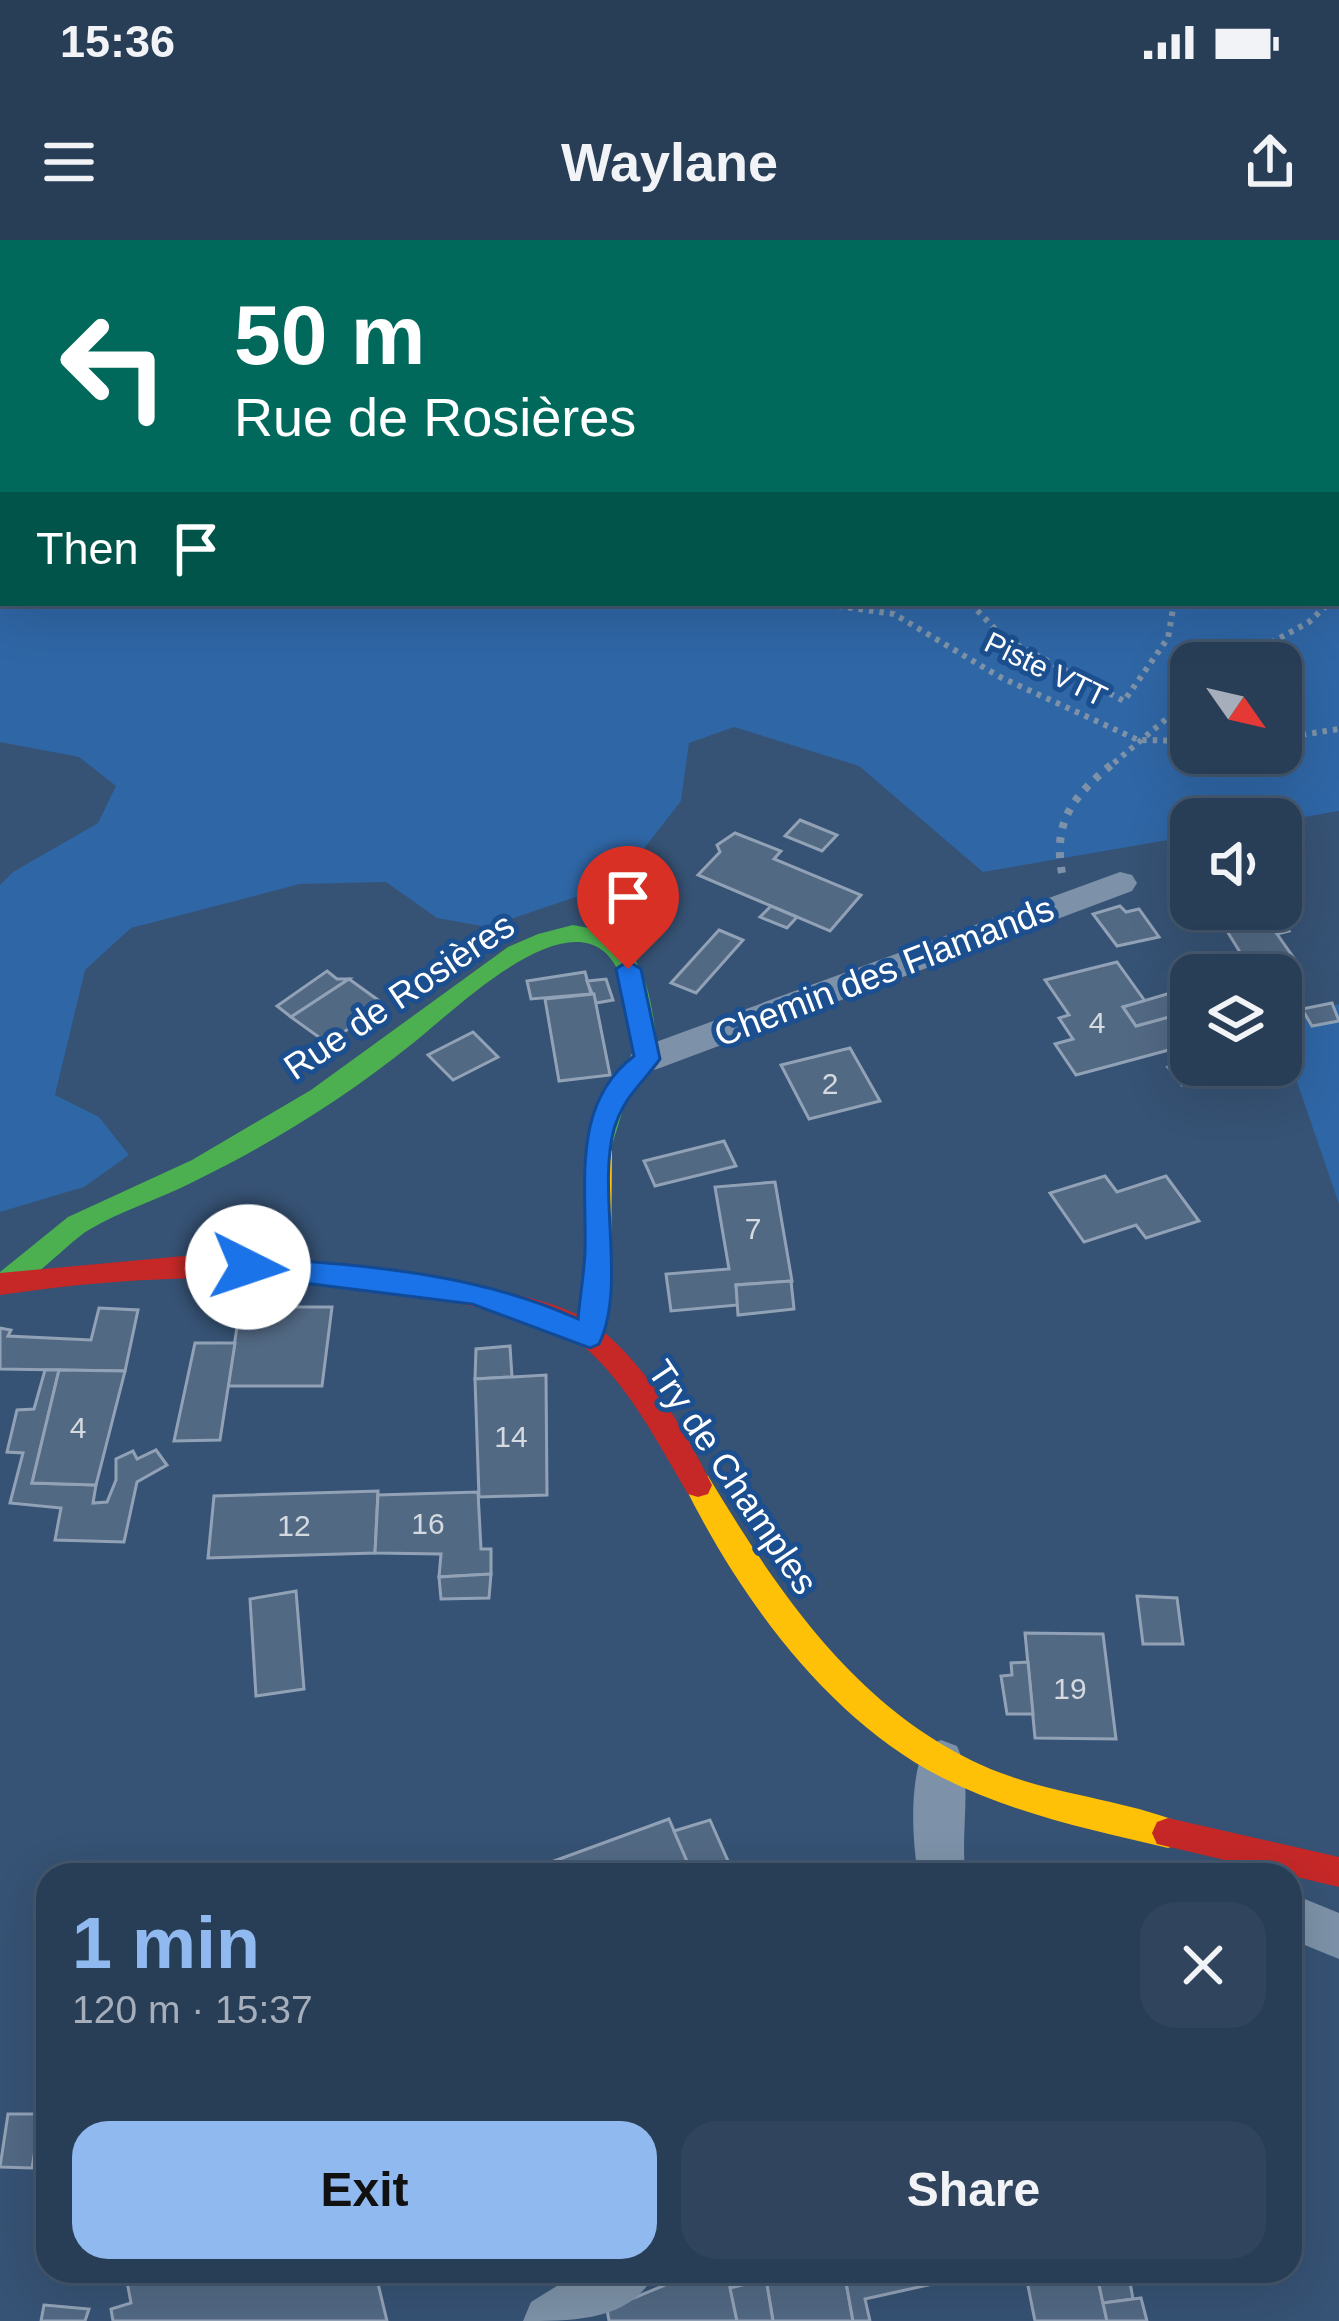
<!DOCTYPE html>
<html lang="en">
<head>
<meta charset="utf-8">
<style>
  body { margin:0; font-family:Helvetica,sans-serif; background:#30455d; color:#f1f3f6; height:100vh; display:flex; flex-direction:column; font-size:45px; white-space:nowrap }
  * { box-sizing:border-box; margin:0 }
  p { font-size:39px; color:#a5aeba }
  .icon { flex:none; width:66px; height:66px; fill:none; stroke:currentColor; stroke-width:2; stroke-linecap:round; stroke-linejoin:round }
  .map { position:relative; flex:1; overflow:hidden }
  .sheet { position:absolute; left:36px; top:1623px; width:1266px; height:420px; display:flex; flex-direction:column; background:#283e57; border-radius:36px; box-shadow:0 12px 48px #0002,0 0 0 3px #44576d }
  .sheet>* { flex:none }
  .top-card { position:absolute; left:0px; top:0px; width:1341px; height:366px; box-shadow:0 12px 48px #0002,0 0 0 3px #44576d; background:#00695c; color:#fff; overflow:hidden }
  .needle { width:78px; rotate:124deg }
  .tools { position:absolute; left:1170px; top:402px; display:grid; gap:24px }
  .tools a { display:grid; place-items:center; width:132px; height:132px; border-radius:24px; background:#283e57; box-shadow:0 12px 48px #0002,0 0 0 3px #44576d; font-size:60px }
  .pin { position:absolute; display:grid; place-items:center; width:102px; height:102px; color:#fff; margin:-123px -51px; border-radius:50% 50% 50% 0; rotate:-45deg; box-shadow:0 0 12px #0007 }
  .pin .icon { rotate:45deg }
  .me { position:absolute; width:132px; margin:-66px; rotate:94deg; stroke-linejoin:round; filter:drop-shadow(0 0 9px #0008) }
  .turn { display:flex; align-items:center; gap:42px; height:252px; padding:0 36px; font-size:54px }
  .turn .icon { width:156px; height:156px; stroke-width:2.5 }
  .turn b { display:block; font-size:84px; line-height:102px }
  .then { display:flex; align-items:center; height:114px; padding:0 36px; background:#0003; gap:24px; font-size:45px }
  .round { display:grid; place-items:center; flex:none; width:126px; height:126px; border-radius:36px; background:#30455d }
  .overview { display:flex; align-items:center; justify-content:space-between; height:204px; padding:0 36px }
  h1 { font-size:72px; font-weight:700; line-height:90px; color:#90b9f0 }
  .action { display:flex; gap:24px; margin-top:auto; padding:24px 36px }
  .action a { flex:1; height:138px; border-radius:36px; background:#90b9f0; color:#111; font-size:48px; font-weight:700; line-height:138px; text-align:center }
  .action a+a { background:#30455d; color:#f1f3f6 }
  .status { display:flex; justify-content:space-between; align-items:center; height:84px; padding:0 60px; background:#283e57; direction:ltr }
  .status svg { height:33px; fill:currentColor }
  header { display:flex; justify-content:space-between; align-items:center; height:156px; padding:0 36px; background:#283e57; font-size:54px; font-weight:700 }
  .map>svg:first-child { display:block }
</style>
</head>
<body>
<div class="status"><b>15:36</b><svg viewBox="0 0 49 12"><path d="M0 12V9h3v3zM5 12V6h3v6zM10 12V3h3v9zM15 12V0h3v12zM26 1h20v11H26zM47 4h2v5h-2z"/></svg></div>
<header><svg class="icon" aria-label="menu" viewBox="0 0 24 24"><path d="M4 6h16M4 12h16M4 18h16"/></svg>Waylane<svg class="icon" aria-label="share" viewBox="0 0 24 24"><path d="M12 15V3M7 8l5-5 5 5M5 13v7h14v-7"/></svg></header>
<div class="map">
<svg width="1339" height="2081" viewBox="0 0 1339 2081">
  <rect width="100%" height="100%" fill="#365274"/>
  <g fill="#2f66a5" fill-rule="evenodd">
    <path d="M1339,17V571L1281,581L1191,579V596L983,632L859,526L734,487L689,503L681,561L617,643L487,687L437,678L386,642L300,644L131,688L85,730L55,855L99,877L129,915L84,947L0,972V645L13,632L98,583L116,546L79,517L0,502V88L3,363H1338ZM1191,423H1281V513H1191Z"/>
    <path d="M1339,764V964L1283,801L1301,779Z"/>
  </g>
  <g fill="#526984" stroke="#92a2b6" stroke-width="3">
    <path d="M800,580L837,595L822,611L785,596Z"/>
    <path d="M735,593L781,611L774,619L861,655L830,691L698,635L720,612L717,605Z"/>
    <path d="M771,666L797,677L787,688L760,677Z"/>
    <path d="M1120,666L1126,672L1139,669L1159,697L1117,706L1093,674Z"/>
    <path d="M1212,669H1276L1283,678L1227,691Z"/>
    <path d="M1281,679L1289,691L1277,694L1296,721L1251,730L1227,691Z"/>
    <path d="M719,690L743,700L696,753L671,743Z"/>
    <path d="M1117,722L1145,761L1123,767L1136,786L1191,771V804L1076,835L1055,804L1073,799L1059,778L1069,775L1045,740Z"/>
    <path d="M327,731L337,739H349L291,777L277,766Z"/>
    <path d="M585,732L591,754L531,759L527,741Z"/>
    <path d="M349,739L385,765L327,803L291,777Z"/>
    <path d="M606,739L613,760L596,763L587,741Z"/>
    <path d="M1177,751L1191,771L1136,786L1123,767Z"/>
    <path d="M594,754L610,835L559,841L545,759Z"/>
    <path d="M1332,763L1339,781L1312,786L1302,769Z"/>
    <path d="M473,792L498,817L453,840L428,815Z"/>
    <path d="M850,808L880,861L809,879L781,825Z"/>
    <path d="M1191,820V825H1213L1219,834L1182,845L1168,827Z"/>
    <path d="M724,901L736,926L655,946L644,921Z"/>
    <path d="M1105,936L1117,952L1166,936L1199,981L1146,998L1136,985L1084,1002L1050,953Z"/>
    <path d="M775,942L792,1041L736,1045L738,1065L671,1071L666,1034L729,1029L715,947Z"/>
    <path d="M791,1041L794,1069L738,1075L736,1045Z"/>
    <path d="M240,1067H332L322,1146H228Z"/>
    <path d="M99,1068L138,1070L125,1131L0,1129V1088L11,1090L8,1096L91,1100Z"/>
    <path d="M195,1103H235L220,1200L174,1201Z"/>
    <path d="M510,1106L512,1137L475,1139L476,1109Z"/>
    <path d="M45,1130H59L32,1243L96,1245L93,1263L107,1262L116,1240V1219L133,1211L137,1219L156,1210L167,1225L137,1242L124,1302L55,1300L61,1268L10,1263L23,1213L7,1212L17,1170L34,1169Z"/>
    <path d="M59,1130L125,1131L96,1245L32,1243Z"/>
    <path d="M546,1135L547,1255L479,1257L475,1139Z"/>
    <path d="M378,1251L375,1313L208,1318L214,1256Z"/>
    <path d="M478,1252L481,1309H491V1334L439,1337L441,1314L375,1313L378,1255Z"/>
    <path d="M491,1334L489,1358L441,1359L439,1337Z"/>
    <path d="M296,1351L304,1449L256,1456L250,1359Z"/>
    <path d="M1137,1356L1177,1358L1183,1404H1143Z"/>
    <path d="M1025,1393L1103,1394L1116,1499L1035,1498Z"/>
    <path d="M1028,1422L1033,1474H1007L1001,1436L1012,1435L1011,1423Z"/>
    <path d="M669,1579L693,1635H525L524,1632Z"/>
    <path d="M710,1580L728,1621L693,1635L674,1591Z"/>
    <path d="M8,1874H41L32,1928L0,1927Z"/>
    <path d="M125,2031H219L220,2037L236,2031H303L304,2038L326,2031H375L387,2081H113L111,2069L131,2063Z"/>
    <path d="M699,2031H727L737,2081H609L607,2069Z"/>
    <path d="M818,2031H844L853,2081H773L766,2039Z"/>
    <path d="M844,2031H944L946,2041L865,2059L870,2081H853Z"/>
    <path d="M1025,2031H1096L1107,2081H1035Z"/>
    <path d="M1096,2031H1128L1133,2059L1103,2063Z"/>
    <path d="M766,2039L773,2081H737L730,2048Z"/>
    <path d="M1141,2058L1147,2081H1107L1103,2063Z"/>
    <path d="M44,2065L89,2069L85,2081H41Z"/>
  </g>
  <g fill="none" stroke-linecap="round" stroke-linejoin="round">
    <g stroke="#7d92a8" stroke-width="6" stroke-dasharray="4.5 6" stroke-linecap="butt">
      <path d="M817,363L894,374L1000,437L1138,500L1191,501"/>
      <path d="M970,363L1004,398L1124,461L1168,398L1174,363"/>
      <path d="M1234,423L1309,382L1329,363"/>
      <path d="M1281,498L1339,489"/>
      <path d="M1114,523L1191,458"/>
    </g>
    <path stroke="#7d92a8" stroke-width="8" stroke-dasharray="6 9" stroke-linecap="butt" d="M1062,633C1052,577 1077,553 1117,520"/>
    <g fill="#7d92a8" fill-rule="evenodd">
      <path d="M1120,632L1132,635L1137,643L1132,651L660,828L647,832L634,828L629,819L634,810Z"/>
      <path d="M941,1500L957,1506C974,1543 959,1594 966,1635H918C912,1597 909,1541 925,1506Z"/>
      <path d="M1290,1653L1339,1673V1719L1290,1699Z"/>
      <path d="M581,2031H656C633,2081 574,2081 523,2081L531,2062Z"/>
    </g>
    <path fill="#4caf50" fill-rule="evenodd" d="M573,685C650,697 650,754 659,819L625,863L608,918H590L586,911L600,860L634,817C630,784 630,716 590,704C537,688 450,774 412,804C346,857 271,904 195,941C160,959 122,970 87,991C65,1005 22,1054 0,1052V1032L68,977L192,920L311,850L508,707L538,694Z"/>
    <g fill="#ffc107" fill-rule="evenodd">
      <path d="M1339,0V10H1338V3H1331Z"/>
      <rect x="0" y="13" width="3" height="10"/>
      <path d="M599,901L612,911L611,1023L603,1096L599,1104H579L575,1096L585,1023L586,911Z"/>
      <path d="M698,1233L708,1236C781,1357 864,1480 1001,1533C1059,1555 1122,1560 1179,1582L1184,1593L1179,1604L1168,1608C1091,1590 1012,1573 941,1537C827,1478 740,1358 684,1245L688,1236Z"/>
    </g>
    <g fill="#c62828" fill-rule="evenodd">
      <path d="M876,0H949L874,3Z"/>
      <path d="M184,1016C290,1015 392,1025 496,1050C530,1058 571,1066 599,1088C646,1125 686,1192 712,1245L708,1254L698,1257L688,1254C658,1203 628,1144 582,1105C554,1082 515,1076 480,1068C320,1030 162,1031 0,1055V1033Z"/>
      <path d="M1168,1578L1339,1617V1647L1157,1604L1152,1593L1157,1582Z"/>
    </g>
  </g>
  <path fill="#1a73e8" stroke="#114b97" stroke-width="3" d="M628,721L641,729L660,819C642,844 624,856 614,889C597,951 627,1047 599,1104L590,1108L472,1064L239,1035L235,1027L239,1020L248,1017C360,1025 474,1032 578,1079C580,1057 584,1034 585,1012C587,944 571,864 634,816L616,729Z"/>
  <g text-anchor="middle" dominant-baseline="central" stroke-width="10" stroke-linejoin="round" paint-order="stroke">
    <g font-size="30" fill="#fff" stroke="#1b4f8f">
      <text transform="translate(1046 429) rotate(26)">Piste VTT</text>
    </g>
    <g font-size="30" fill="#d4dae0">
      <text x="1097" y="782">4</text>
      <text x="830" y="843">2</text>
      <text x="753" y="988">7</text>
      <text x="78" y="1187">4</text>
      <text x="511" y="1196">14</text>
      <text x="428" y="1283">16</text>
      <text x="294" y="1285">12</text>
      <text x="1070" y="1448">19</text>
    </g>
    <g font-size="36" fill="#fff" stroke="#1b4f8f">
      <text transform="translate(884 731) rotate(-21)">Chemin des Flamands</text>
      <text transform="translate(399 756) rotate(-34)">Rue de Rosières</text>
      <text transform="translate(733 1237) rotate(56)">Try de Champles</text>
    </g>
  </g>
</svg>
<div class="tools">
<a><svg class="needle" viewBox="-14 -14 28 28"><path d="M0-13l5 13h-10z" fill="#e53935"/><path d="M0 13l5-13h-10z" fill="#a5aeba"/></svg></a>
<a><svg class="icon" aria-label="sound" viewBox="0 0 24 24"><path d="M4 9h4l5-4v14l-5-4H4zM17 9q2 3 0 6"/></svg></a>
<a><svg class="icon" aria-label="layers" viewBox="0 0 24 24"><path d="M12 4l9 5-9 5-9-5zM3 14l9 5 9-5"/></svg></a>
</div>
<div class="pin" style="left:628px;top:729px;background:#d93025"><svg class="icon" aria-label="arrive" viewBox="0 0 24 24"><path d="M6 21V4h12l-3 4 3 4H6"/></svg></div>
<svg class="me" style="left:248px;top:1027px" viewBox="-20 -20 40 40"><circle r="19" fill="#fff"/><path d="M0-13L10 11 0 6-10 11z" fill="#1a73e8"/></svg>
<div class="top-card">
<div class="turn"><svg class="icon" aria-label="left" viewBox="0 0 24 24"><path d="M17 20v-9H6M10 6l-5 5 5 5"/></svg><div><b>50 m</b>Rue de Rosières</div></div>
<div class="then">Then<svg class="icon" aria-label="arrive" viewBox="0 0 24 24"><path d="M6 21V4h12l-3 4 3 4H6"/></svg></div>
</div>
<section class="sheet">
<div class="overview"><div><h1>1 min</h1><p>120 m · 15:37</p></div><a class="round"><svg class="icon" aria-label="close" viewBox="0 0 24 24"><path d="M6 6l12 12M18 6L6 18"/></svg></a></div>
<div class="action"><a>Exit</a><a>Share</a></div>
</section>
</div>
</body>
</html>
